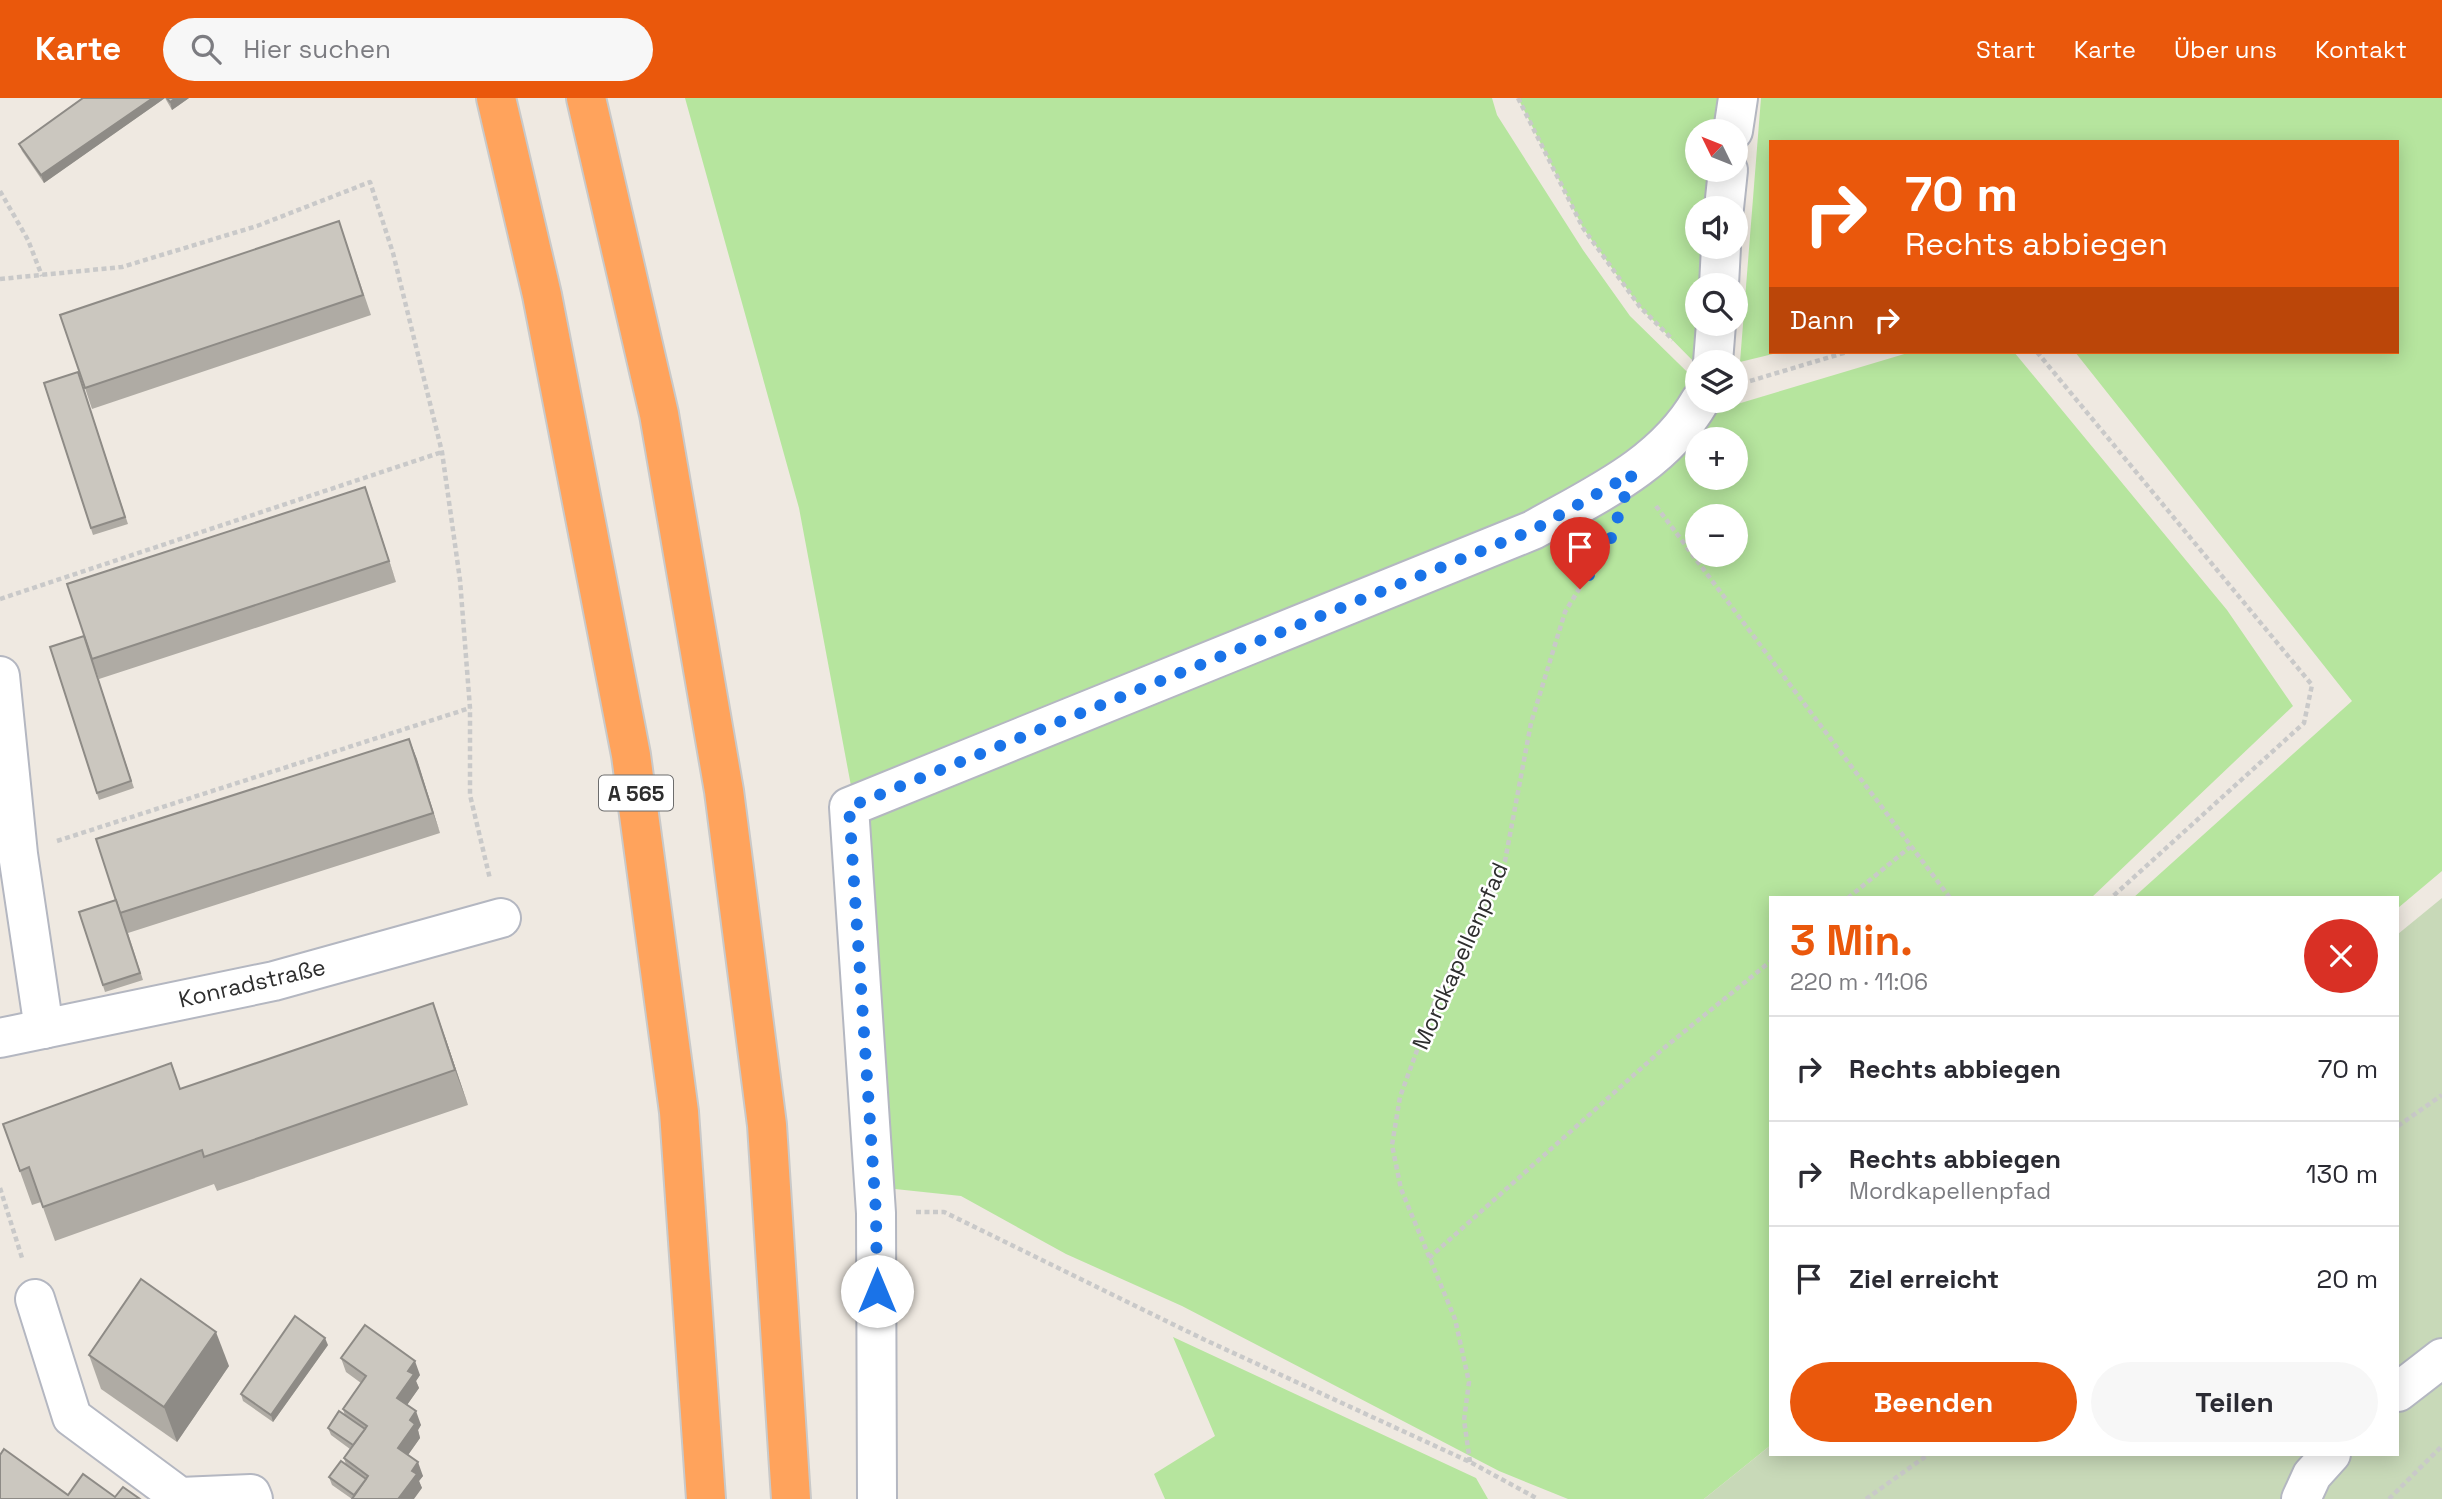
<!DOCTYPE html>
<html lang="de">
<head>
<meta charset="utf-8">
<style>
  body { margin:0; font-family:"Space Grotesk",sans-serif; background:#f7f7f7; color:#2b2b33; height:100vh; display:flex; flex-direction:column; font-size:26px; white-space:nowrap }
  * { box-sizing:border-box; margin:0 }
  p { font-size:23px; color:#7c7c81 }
  .icon { flex:none; width:38px; height:38px; fill:none; stroke:currentColor; stroke-width:2; stroke-linecap:round; stroke-linejoin:round }
  .map { position:relative; flex:1; overflow:hidden }
  .side { position:absolute; left:1769px; top:798px; width:630px; height:560px; display:flex; flex-direction:column; background:#fff; border-radius:0px; box-shadow:0 4px 18px #0003 }
  .side>* { flex:none }
  .guide { position:absolute; left:1769px; top:42px; width:630px; height:214px; border-radius:0px; box-shadow:0 4px 18px #0003; background:#ea580c; color:#fff; overflow:hidden }
  .needle { width:46px; rotate:313deg }
  .buttons { position:absolute; left:1685px; top:21px; display:grid; gap:14px }
  .buttons a { display:grid; place-items:center; width:63px; height:63px; border-radius:50%; background:#fff; box-shadow:0 4px 18px #0003; font-size:35px }
  .pin { position:absolute; display:grid; place-items:center; width:60px; height:60px; color:#fff; margin:-72px -30px; border-radius:50% 50% 50% 0; rotate:-45deg; box-shadow:0 0 7px #0007 }
  .pin .icon { rotate:45deg }
  .me { position:absolute; width:77px; margin:-38px; rotate:0deg; stroke-linejoin:round; filter:drop-shadow(0 0 5px #0008) }
  .turn { display:flex; align-items:center; gap:24px; height:147px; padding:0 21px; font-size:32px }
  .turn .icon { width:91px; height:91px; stroke-width:2.5 }
  .turn b { display:block; font-size:49px; line-height:60px }
  .then { display:flex; align-items:center; height:66px; padding:0 21px; background:#0003; gap:14px; font-size:26px }
  .round { display:grid; place-items:center; flex:none; width:74px; height:74px; border-radius:37px; background:#f7f7f7 }
  .summary { display:flex; align-items:center; justify-content:space-between; height:119px; padding:0 21px }
  h1 { font-size:42px; font-weight:800; line-height:52px; color:#ea580c }
  .action { display:flex; gap:14px; margin-top:auto; padding:14px 21px }
  .action a { flex:1; height:80px; border-radius:42px; background:#ea580c; color:#fff; font-size:28px; font-weight:800; line-height:80px; text-align:center }
  .action a+a { background:#f7f7f7; color:#2b2b33 }
  ul { padding:0; list-style:none }
  li { display:flex; align-items:center; gap:21px; height:105px; padding:0 21px; border-top:2px solid #e1e1e2 }
  li div { flex:1 }
  li b { display:block; font-size:26px }
  li em { font-style:normal }
  header { display:flex; align-items:center; gap:42px; box-sizing:border-box; height:98px; padding:0 35px; background:#ea580c; color:#fff }
  header strong { font-size:33px }
  nav { display:flex; gap:38px; margin-inline-start:auto; font-size:24px }
  .search { width:490px; height:63px; background:#f7f7f7; display:flex; align-items:center; gap:18px; box-sizing:border-box; padding:0 24px; border-radius:38px; color:#7c7c81; font-size:26px }
  .map>svg:first-child { display:block }
</style>
</head>
<body>
<header>
<strong>Karte</strong>
<div class="search"><svg class="icon" aria-label="search" viewBox="0 0 24 24"><circle cx="10" cy="10" r="6"/><path d="M15 15l6 6"/></svg>Hier suchen</div>
<nav><a>Start</a><a>Karte</a><a>Über uns</a><a>Kontakt</a></nav>
</header>
<div class="map">
<svg width="2442" height="1401" viewBox="0 0 2442 1401">
  <rect width="100%" height="100%" fill="#efe9e1"/>
  <g fill="#b6e59e" fill-rule="evenodd">
    <path d="M685,0H1492L1497,17L1583,152L1630,218L1724,310L1911,254H2014L2227,512L2293,608L2091,800H1771V1347L1704,1401H1568L1499,1373L1182,1208L1066,1156L961,1098L895,1091L857,720L799,410ZM1698,341H1736V380H1698ZM1698,418H1736V457H1698Z"/>
    <path d="M1518,0H1738L1733,33H1698V72H1728L1724,110H1698V149H1721L1719,187H1698L1697,267L1640,209L1583,130Z"/>
    <path d="M1761,0H2442V773L2398,810V800H2133L2352,603L2075,254H2398V44H1771V254H1781L1740,264Z"/>
    <path d="M1173,1239L1476,1380L1488,1401H1165L1154,1376L1215,1338Z"/>
  </g>
  <path fill="#c8d9b8" d="M2442,800V1401H1704L1771,1347V1356H2398V836Z"/>
  <g fill="none" stroke-linecap="round" stroke-linejoin="round">
    <g stroke="#b4b7c1" stroke-width="42">
      <g id="minor">
        <path d="M1733,33L1738,0"/>
        <path d="M1724,110L1728,72"/>
        <path d="M1719,187L1721,149"/>
        <path d="M1713,264L1716,226"/>
        <path d="M0,578L18,756L44,931"/>
        <path d="M0,940L274,883L501,820"/>
        <path d="M35,1201L72,1319L180,1399L251,1396L253,1401"/>
        <path d="M2398,1294L2442,1260"/>
        <path d="M877,1401L876,1115L849,709L1533,432C1595,397 1663,367 1700,303"/>
        <path d="M2301,1401L2312,1377L2331,1356"/>
      </g>
    </g>
    <g stroke="#c9c9c9" stroke-width="42">
      <g id="highway">
        <path d="M496,0L542,197L631,657L679,1014L706,1401"/>
        <path d="M586,0L659,316L724,693L767,1027L791,1401"/>
      </g>
    </g>
    <g stroke="#c9c9c9" stroke-width="4.5" stroke-dasharray="5 3.5" stroke-linecap="butt">
      <path d="M1518,0L1583,130L1640,209L1673,242"/>
      <path d="M0,93L28,142L42,178"/>
      <path d="M0,181L122,169L257,128L370,84L393,155L442,354L460,482L470,610V697L490,781"/>
      <path d="M2037,254L2312,587L2304,625L2111,800"/>
      <path d="M1750,283L1847,254"/>
      <path d="M1656,408L1950,800"/>
      <path d="M0,501L442,354"/>
      <path d="M57,743L470,610"/>
      <path d="M1848,800L1910,749"/>
      <path d="M2398,1028L2442,997"/>
      <path d="M0,1090L23,1163"/>
      <path d="M916,1114H944L1203,1241L1470,1364L1538,1401"/>
      <path d="M1429,1160L1664,950L1771,863"/>
      <path d="M1470,1364L1464,1322L1469,1284L1455,1221L1401,1091L1392,1047L1400,999L1435,903L1505,763L1531,625L1565,514L1612,437"/>
      <path d="M1866,1401L1929,1356"/>
      <path d="M2389,1401L2442,1348"/>
    </g>
    <use href="#minor" stroke="#fff" stroke-width="38"/>
    <use href="#highway" stroke="#ffa35c" stroke-width="38"/>
  </g>
  <g fill="#afaba4">
    <path d="M83,0H189L172,12L165,0L44,85L22,53L19,46Z"/>
    <path d="M339,123L371,217L92,311L85,290Z"/>
    <path d="M78,274L128,426L93,437L44,285Z"/>
    <path d="M372,409L396,484L99,581L94,568L134,690L99,702L50,549L84,538Z"/>
    <path d="M409,641L440,735L128,835L143,882L105,894L79,814L116,802Z"/>
    <path d="M445,939L468,1007L217,1093L214,1086L55,1143L41,1104L32,1107L3,1026Z"/>
    <path d="M328,1247L273,1324L243,1303L241,1296Z"/>
    <path d="M89,1257L229,1268L177,1344L101,1291Z"/>
    <path d="M341,1260L420,1277L416,1283L419,1290L407,1307L421,1327L418,1332L420,1340L408,1357L423,1378L419,1383L422,1390L352,1401L332,1387L329,1379L346,1367L344,1360L350,1351L331,1337L328,1330L345,1318L343,1311L361,1285L346,1274Z"/>
  </g>
  <g fill="#8e8b86">
    <path d="M153,0H165L44,85L41,77Z"/>
    <path d="M176,0H189L172,12L170,4Z"/>
    <path d="M365,389L372,409L396,484L389,463Z"/>
    <path d="M409,641L417,661L440,735L433,715Z"/>
    <path d="M433,905L445,939L468,1007L455,972Z"/>
    <path d="M216,1234L229,1268L177,1344L164,1309Z"/>
    <path d="M325,1240L328,1247L273,1324L271,1317Z"/>
    <path d="M415,1263L420,1277L416,1283L419,1290L402,1314L397,1300L408,1273Z"/>
    <path d="M416,1313L421,1327L418,1332L420,1340L403,1364L398,1350L410,1322Z"/>
    <path d="M418,1364L423,1378L419,1383L422,1390L414,1401H400L399,1400L412,1373Z"/>
  </g>
  <g fill="#cbc7bf" stroke="#8e8b86" stroke-width="2">
    <path d="M83,0H153L41,77L19,46Z"/>
    <path d="M167,0H176L170,4Z"/>
    <path d="M339,123L363,197L85,290L60,217Z"/>
    <path d="M78,274L125,419L91,430L44,285Z"/>
    <path d="M365,389L389,463L92,561L67,486Z"/>
    <path d="M84,538L131,683L97,695L50,549Z"/>
    <path d="M409,641L433,715L120,815L96,741Z"/>
    <path d="M116,802L140,875L103,887L79,814Z"/>
    <path d="M433,905L455,972L204,1059L202,1052L43,1109L29,1069L20,1073L3,1026L171,965L180,991Z"/>
    <path d="M141,1181L216,1234L164,1309L89,1257Z"/>
    <path d="M295,1218L325,1240L271,1317L241,1296Z"/>
    <path d="M365,1227L415,1263L408,1273L414,1276L397,1300L416,1313L410,1322L415,1326L398,1350L418,1364L412,1373L417,1376L399,1400L401,1401H352L368,1378L344,1360L367,1328L343,1311L366,1278L341,1260Z"/>
    <path d="M339,1313L365,1331L353,1347L328,1330Z"/>
    <path d="M4,1351L68,1397L83,1376L115,1399L123,1389L140,1401H0V1357Z"/>
    <path d="M341,1363L366,1381L354,1397L329,1379Z"/>
  </g>
  <g fill="none" stroke-linecap="round" stroke-linejoin="round">
    <path stroke="#1a73e8" stroke-width="12" stroke-dasharray="0 21.6" d="M877,1193L876,1115L849,709L1533,432L1632,376L1609,446L1580,491"/>
  </g>
  <g text-anchor="middle" dominant-baseline="central" stroke-width="5" stroke-linejoin="round" paint-order="stroke">
    <rect fill="#fff" stroke="#6d6d6d" stroke-width="2" x="599" y="677.5" width="74" height="35" rx="5"/>
    <g font-size="21" font-weight="bold" fill="#2e2e2e">
      <text x="636" y="695">A 565</text>
    </g>
    <g font-size="23" fill="#2e2e2e" stroke="#fff">
      <text transform="translate(1460 858) rotate(-66)">Mordkapellenpfad</text>
      <text transform="translate(252 885) rotate(-13)">Konradstraße</text>
    </g>
  </g>
</svg>
<div class="buttons">
<a><svg class="needle" viewBox="-14 -14 28 28"><path d="M0-13l5 13h-10z" fill="#e53935"/><path d="M0 13l5-13h-10z" fill="#7c7c81"/></svg></a>
<a><svg class="icon" aria-label="sound" viewBox="0 0 24 24"><path d="M4 9h4l5-4v14l-5-4H4zM17 9q2 3 0 6"/></svg></a>
<a><svg class="icon" aria-label="search" viewBox="0 0 24 24"><circle cx="10" cy="10" r="6"/><path d="M15 15l6 6"/></svg></a>
<a><svg class="icon" aria-label="layers" viewBox="0 0 24 24"><path d="M12 4l9 5-9 5-9-5zM3 14l9 5 9-5"/></svg></a>
<a>+</a>
<a>−</a>
</div>
<div class="pin" style="left:1580px;top:491px;background:#d93025"><svg class="icon" aria-label="arrive" viewBox="0 0 24 24"><path d="M6 21V4h12l-3 4 3 4H6"/></svg></div>
<svg class="me" style="left:877px;top:1193px" viewBox="-20 -20 40 40"><circle r="19" fill="#fff"/><path d="M0-13L10 11 0 6-10 11z" fill="#1a73e8"/></svg>
<div class="guide">
<div class="turn"><svg class="icon" aria-label="right" viewBox="0 0 24 24"><path d="M7 20v-9h11M14 6l5 5-5 5"/></svg><div><b>70 m</b>Rechts abbiegen</div></div>
<div class="then">Dann<svg class="icon" aria-label="right" viewBox="0 0 24 24"><path d="M7 20v-9h11M14 6l5 5-5 5"/></svg></div>
</div>
<section class="side">
<div class="summary"><div><h1>3 Min.</h1><p>220 m · 11:06</p></div><a class="round" style="background:#d93025;color:#fff"><svg class="icon" aria-label="close" viewBox="0 0 24 24"><path d="M6 6l12 12M18 6L6 18"/></svg></a></div>
<ul>
<li><svg class="icon" aria-label="right" viewBox="0 0 24 24"><path d="M7 20v-9h11M14 6l5 5-5 5"/></svg><div><b>Rechts abbiegen</b></div><em>70 m</em></li>
<li><svg class="icon" aria-label="right" viewBox="0 0 24 24"><path d="M7 20v-9h11M14 6l5 5-5 5"/></svg><div><b>Rechts abbiegen</b><p>Mordkapellenpfad</p></div><em>130 m</em></li>
<li><svg class="icon" aria-label="arrive" viewBox="0 0 24 24"><path d="M6 21V4h12l-3 4 3 4H6"/></svg><div><b>Ziel erreicht</b></div><em>20 m</em></li>
</ul>
<div class="action"><a>Beenden</a><a>Teilen</a></div>
</section>
</div>
</body>
</html>
